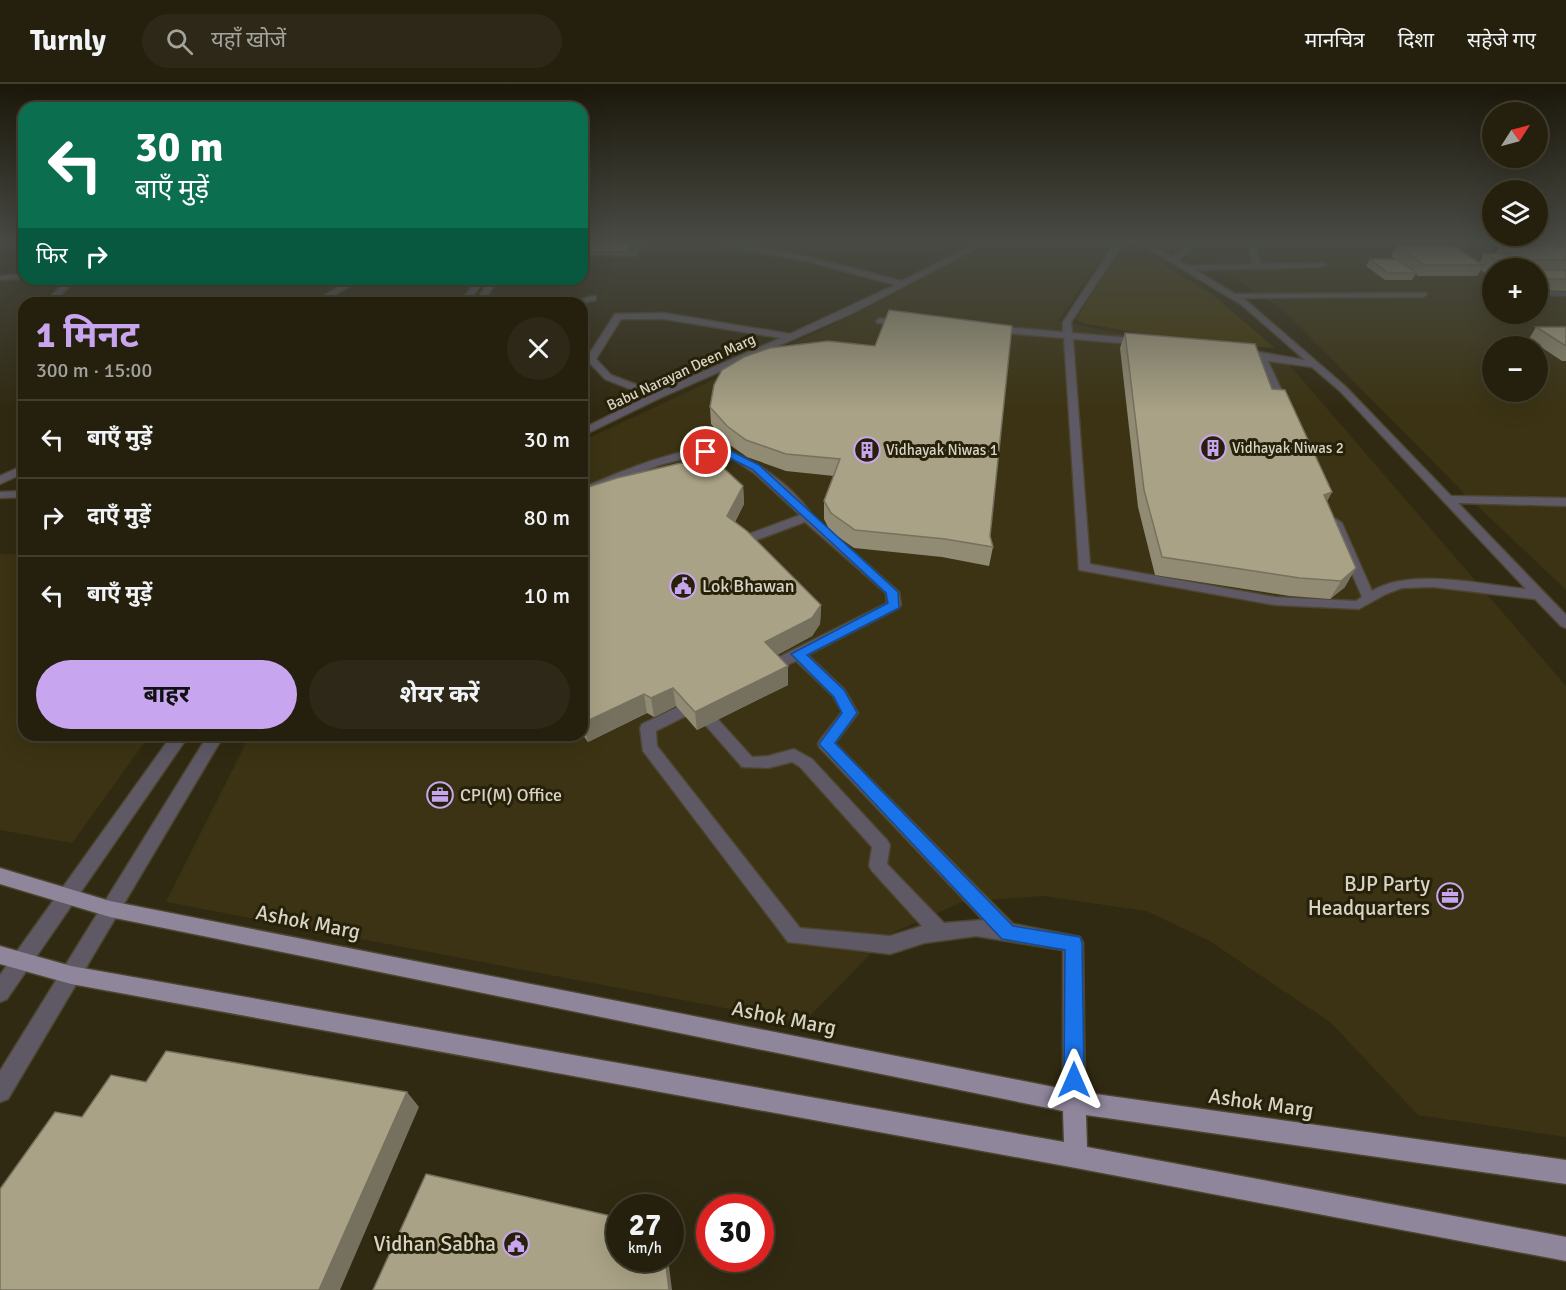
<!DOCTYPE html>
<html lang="hi">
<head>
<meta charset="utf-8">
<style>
  body { margin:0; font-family:Signika,"Noto Sans Devanagari",sans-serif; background:#2d2817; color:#f1f3f6; height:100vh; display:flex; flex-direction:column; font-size:22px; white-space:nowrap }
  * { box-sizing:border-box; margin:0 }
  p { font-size:20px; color:#a3a39e }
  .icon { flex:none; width:33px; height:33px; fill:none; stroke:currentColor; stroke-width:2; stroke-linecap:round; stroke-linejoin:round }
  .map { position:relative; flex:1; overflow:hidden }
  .details { position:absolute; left:18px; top:213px; width:570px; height:444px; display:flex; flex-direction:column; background:#25200e; border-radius:18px; box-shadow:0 6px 24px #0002,0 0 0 2px #423e2e }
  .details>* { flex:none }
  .top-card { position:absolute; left:18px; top:18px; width:570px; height:183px; border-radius:18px; box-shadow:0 6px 24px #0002,0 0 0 2px #423e2e; background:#0b6e4f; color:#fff; overflow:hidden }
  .needle { width:39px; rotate:54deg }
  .tools { position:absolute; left:1482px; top:18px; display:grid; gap:12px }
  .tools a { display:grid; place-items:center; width:66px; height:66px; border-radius:50%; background:#25200e; box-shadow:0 6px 24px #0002,0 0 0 2px #423e2e; font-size:30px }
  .speed { position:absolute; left:606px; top:1110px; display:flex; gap:12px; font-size:30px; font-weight:700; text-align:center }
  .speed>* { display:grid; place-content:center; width:78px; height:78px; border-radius:50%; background:#25200e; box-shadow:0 6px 24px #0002,0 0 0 2px #423e2e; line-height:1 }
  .speed small { font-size:15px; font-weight:400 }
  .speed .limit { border:9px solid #d22; background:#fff; color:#111 }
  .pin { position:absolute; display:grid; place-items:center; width:51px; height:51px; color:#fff; margin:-26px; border:3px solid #fff; border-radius:50%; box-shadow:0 2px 6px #0007 }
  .me { position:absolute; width:66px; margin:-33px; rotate:0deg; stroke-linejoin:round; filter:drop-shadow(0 0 4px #0008) }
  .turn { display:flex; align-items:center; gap:21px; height:126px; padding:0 18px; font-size:27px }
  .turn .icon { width:78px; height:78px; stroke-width:2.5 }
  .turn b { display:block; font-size:42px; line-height:51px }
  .then { display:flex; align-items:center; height:57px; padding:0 18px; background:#0003; gap:12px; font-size:22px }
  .round { display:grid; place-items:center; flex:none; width:63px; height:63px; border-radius:32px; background:#2d2817 }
  .overview { display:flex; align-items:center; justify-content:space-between; height:102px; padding:0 18px }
  h1 { font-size:36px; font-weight:700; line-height:45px; color:#c8a6ef }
  .button { display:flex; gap:12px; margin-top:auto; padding:12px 18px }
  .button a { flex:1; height:69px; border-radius:36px; background:#c8a6ef; color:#111; font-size:24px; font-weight:700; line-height:69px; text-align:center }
  .button a+a { background:#2d2817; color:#f1f3f6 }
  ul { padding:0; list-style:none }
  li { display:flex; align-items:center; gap:18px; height:78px; padding:0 18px; border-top:2px solid #423e2e }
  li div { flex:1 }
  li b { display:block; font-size:22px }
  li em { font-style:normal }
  header { display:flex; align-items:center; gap:36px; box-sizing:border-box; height:84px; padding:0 30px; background:#25200e; border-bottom:2px solid #423e2e }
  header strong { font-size:28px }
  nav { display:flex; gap:33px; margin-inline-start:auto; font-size:21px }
  .search { width:420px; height:54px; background:#2d2817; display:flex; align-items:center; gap:15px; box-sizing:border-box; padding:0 21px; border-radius:33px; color:#a3a39e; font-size:22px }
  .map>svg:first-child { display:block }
</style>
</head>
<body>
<header>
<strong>Turnly</strong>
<div class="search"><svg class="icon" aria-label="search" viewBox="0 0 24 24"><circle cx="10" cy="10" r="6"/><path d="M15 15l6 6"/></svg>यहाँ खोजें</div>
<nav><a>मानचित्र</a><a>दिशा</a><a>सहेजे गए</a></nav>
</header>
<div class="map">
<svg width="1566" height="1206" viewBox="0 0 1566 1206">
  <rect width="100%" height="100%" fill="#312a12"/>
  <g fill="#3b3313" fill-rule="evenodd">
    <path d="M993,158H1112L1058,237L1123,250L1281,271L1566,602V1053L1418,1031L1330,938L1208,856L1146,827L1043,812L962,818L890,850L803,939L166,818L250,651H582V357L858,229Z"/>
    <path d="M1151,158H1566V506L1466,411L1283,226L1238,196ZM1492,184H1538V230H1492ZM1492,262H1538V308H1492Z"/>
    <path d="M0,470H24V651H150L72,759L0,746Z"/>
  </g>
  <path fill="#44390a" d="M1116,174L1155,176L1213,211L1275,264L1183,257L1083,239L1076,235Z"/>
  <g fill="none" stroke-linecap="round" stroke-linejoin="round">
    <g stroke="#4c452f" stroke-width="3">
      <g id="minor">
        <path d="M634,158H642L636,172L582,171V167L630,168Z"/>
        <path d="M727,158L808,173L902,197L979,158H989L853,229L660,314L582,352V345L648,312L605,295L586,275L615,230L664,229L790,250L895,201L807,177L727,162ZM621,235H664L781,254L656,308L611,291L596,275Z"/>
        <path d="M1122,158H1136L1121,163L1071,238L1072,249L1143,255L1147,258L1143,261L1073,255L1090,480L1275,513L1356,517L1362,513L1330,439L1336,435L1342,439L1372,507C1411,483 1483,501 1526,505L1340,307L1312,283L1268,277L1290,324L1281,326L1257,274L1236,268L1241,265L1305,276L1242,221L1138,158H1147L1172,173L1191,158H1200L1178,176L1188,182L1252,180L1249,166L1259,158H1267L1257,167L1260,180L1322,179L1326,181L1322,183L1195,186L1235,210L1426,209L1427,211L1423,213L1243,214L1346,303L1451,412L1566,414V422L1458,419L1566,531V544L1561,542L1535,515L1433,503L1402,504L1386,510L1359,525L1275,521L1079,486L1064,254L993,248L989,245L993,242L1063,248V238L1115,159Z"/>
        <path d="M1424,158H1433L1445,168L1438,170Z"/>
        <path d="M24,190V194L0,196V192Z"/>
        <path d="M68,195H76L53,219H44Z"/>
        <path d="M352,195H362L321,219H311Z"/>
        <path d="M477,195H485L468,219H460Z"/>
        <path d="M490,195H498L483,219H475Z"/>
        <path d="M1538,207L1566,208V212L1538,211Z"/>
        <path d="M593,212H596V216L583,219H522L526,217L582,215Z"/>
        <path d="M880,234L908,239L904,242L877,239L876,237Z"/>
        <path d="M714,363C749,370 793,401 812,431L899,508L901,521L899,524L808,571L844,605L858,629L835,659L1013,840L1080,853L1083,859L1085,1018L1082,1026L1074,1029L1066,1026L1063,1018V866L976,852L924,859L890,870L788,858L643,667L640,644L642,640L694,615H704L705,621L752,673L768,672L794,665L812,675L887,756L890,761L887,780L944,839L983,836L820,664L818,660L820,656L842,628L833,612L796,577L766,591L759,586L761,582L887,519L886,509L805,438L738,463H730V457L800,431L754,389L735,376L714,370L697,371L660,381L582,411V404C625,386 668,367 714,363ZM694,628L742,683L768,684L792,678L800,683L872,763L869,782L872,787L922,842L890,852L800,844L657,662L656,647Z"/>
        <path d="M24,381V389L0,400V392Z"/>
        <path d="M24,407V413L0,414V408Z"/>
        <path d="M172,651H189L7,915L0,918V891Z"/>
        <path d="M208,651H224L8,1015L0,1018V987Z"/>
      </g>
    </g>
    <g stroke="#4c452f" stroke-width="3">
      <path id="major" d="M0,784L110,817L1074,1007L1566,1076V1100L1086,1031L1087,1063L1566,1153V1177L1076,1084L71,900L0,880V862L71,882L1064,1058L1063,1027L110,833L0,800Z"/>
    </g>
    <use href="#minor" fill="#5e5964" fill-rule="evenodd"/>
    <use href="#major" fill="#90869c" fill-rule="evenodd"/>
  </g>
  <g fill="#918b73">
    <path d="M582,158H631L628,167H582Z"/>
    <path d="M1537,158H1566V207L1538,206V184H1492V191H1487L1481,186L1477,192H1418L1416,190L1412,196H1385L1366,182L1370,175H1394L1391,172L1396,162L1479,179L1484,169H1496L1500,162L1546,163Z"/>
    <path d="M1536,243H1566V277H1562L1529,255Z"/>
    <path d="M1125,249L1272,305L1332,408L1327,417L1345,503L1330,515L1290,512L1155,491L1138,423L1120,264Z"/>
    <path d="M714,301L990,452L993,463L989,482L942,473L854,464L830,447L824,435V417L834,392L786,387L747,373L727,359L711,340L710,323Z"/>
    <path d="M743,402L744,420L735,438L821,521L820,540L812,552L777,571L788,601L697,646L676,622L654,633L647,629L588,658L582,650V405Z"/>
  </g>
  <g fill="#76715e">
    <path d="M627,158H631L628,167Z"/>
    <path d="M743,402L744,420L728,450L727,432Z"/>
    <path d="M1332,408L1322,426L1324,411Z"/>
    <path d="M1356,484L1345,503L1330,515L1341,497Z"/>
    <path d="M821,521L820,540L812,552L766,577L765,558Z"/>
    <path d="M788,582V601L697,646L695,628Z"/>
    <path d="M673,604L676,622L654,633L651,614Z"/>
    <path d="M644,610L647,629L588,658L583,639Z"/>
    <path d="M407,1008L419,1023L340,1206H319Z"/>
    <path d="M665,1174H668L672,1206H669Z"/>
  </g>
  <g fill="#a9a286" stroke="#76715e" stroke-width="1.5">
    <path d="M1396,162H1453L1483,181H1424Z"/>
    <path d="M1500,162L1566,163V176H1495L1484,169L1511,170Z"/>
    <path d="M1370,175H1397L1416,189H1388Z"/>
    <rect x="1538" y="186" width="28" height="9"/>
    <path d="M889,226L1012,242L990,452L993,463L945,455L855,446L831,429L824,417L840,375L786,370L746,356L727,342L710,323L714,301L722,286L744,273L770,264L828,257L875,262Z"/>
    <path d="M1536,243H1566V262Z"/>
    <path d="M1125,249L1255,260L1272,305L1285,306L1332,408L1324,411L1356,484L1341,497L1300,494L1162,473L1144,406Z"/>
    <path d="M681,379L719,380L743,402L727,432L747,447L821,521L812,534L765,558L788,582L695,628L673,604L651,614L644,610L583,639L582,637V405L617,394Z"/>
    <path d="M166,967L407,1008L319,1206H0V1105L55,1028L82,1033L111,991L146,998Z"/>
    <path d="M426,1090L620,1134V1174H665L669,1206H373Z"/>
  </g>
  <linearGradient id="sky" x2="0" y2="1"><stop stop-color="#1b170a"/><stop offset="0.48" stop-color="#484a44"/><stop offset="1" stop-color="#484a44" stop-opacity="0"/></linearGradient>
  <rect width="1566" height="327" fill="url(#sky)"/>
  <path fill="#1a73e8" stroke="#114b97" stroke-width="1.5" d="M706,365L729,366L759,381L898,508L899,524L807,571L844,606L857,629L835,659L1013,842L1080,853L1082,859L1084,996L1081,1003L1074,1006L1067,1003L1064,996L1065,866L1002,855L819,660L842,629L834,613L791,570L888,519L886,509L752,385L724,371L703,370V366Z"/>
  <defs>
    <g id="building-ring" transform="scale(1.35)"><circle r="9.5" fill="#272109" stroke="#c8a6ef" stroke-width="1.5"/><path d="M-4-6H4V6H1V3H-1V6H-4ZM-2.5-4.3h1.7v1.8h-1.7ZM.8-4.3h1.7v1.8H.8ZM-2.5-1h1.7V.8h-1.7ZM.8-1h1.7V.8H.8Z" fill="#c8a6ef"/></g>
    <g id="civic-ring" transform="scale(1.35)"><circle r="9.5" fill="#272109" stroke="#c8a6ef" stroke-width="1.5"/><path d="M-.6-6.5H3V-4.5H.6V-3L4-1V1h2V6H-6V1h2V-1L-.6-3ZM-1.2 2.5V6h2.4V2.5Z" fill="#c8a6ef"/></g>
    <g id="office-ring" transform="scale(1.35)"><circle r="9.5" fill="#272109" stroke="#c8a6ef" stroke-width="1.5"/><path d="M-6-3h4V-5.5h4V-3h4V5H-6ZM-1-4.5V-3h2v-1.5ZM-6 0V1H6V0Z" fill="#c8a6ef"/></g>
  </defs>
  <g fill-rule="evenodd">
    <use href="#building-ring" x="1213" y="364"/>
    <use href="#building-ring" x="867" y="366"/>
    <use href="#civic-ring" x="683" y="502"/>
    <use href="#office-ring" x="440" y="711"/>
    <use href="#office-ring" x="1450" y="812"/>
    <use href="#civic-ring" x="516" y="1160"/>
  </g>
  <g text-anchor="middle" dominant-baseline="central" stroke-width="6" stroke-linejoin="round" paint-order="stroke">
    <g font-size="15" fill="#d7d4c5" stroke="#272109">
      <text transform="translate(681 288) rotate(-25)">Babu Narayan Deen Marg</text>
    </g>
    <g font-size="15" fill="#d7d4c5" stroke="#272109" text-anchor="start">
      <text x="1232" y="364">Vidhayak Niwas 2</text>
      <text x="886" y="366">Vidhayak Niwas 1</text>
    </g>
    <g font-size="18" fill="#d7d4c5" stroke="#272109" text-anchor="start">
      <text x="702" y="502">Lok Bhawan</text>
      <text x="460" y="711">CPI(M) Office</text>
    </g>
    <g font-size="21" fill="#d7d4c5" stroke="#272109" text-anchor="end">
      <text x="1430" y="800">BJP Party<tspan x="1430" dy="24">Headquarters</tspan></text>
      <text x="496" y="1160">Vidhan Sabha</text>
    </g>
    <g font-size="21" fill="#d7d4c5" stroke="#272109">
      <text transform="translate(308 838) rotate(11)">Ashok Marg</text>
      <text transform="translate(784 934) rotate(11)">Ashok Marg</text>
      <text transform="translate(1261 1019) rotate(8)">Ashok Marg</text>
    </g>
  </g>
</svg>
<div class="tools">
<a><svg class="needle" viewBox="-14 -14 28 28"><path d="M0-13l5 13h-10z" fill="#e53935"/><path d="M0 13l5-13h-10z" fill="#a3a39e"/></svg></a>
<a><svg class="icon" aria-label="layers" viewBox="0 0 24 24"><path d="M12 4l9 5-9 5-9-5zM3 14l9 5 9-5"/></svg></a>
<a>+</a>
<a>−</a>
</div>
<div class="speed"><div>27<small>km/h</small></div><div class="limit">30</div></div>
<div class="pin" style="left:706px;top:368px;background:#d93025"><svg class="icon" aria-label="arrive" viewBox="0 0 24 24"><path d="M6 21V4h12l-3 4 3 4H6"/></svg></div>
<svg class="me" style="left:1074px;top:996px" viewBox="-20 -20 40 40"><path d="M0-17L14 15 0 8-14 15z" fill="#1a73e8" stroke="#fff" stroke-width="4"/></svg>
<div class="top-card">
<div class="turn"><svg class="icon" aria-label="left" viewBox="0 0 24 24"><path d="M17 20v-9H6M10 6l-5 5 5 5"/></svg><div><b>30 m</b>बाएँ मुड़ें</div></div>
<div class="then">फिर<svg class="icon" aria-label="right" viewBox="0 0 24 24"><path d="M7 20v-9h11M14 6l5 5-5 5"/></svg></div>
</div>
<section class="details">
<div class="overview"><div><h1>1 मिनट</h1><p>300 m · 15:00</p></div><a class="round"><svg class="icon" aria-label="close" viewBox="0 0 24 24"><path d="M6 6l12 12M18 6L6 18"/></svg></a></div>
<ul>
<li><svg class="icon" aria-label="left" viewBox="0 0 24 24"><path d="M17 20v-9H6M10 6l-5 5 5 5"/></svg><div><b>बाएँ मुड़ें</b></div><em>30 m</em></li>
<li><svg class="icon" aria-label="right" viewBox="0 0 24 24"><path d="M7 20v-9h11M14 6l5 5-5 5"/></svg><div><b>दाएँ मुड़ें</b></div><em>80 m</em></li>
<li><svg class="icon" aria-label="left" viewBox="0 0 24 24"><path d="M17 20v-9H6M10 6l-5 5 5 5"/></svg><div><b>बाएँ मुड़ें</b></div><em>10 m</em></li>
</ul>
<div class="button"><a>बाहर</a><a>शेयर करें</a></div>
</section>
</div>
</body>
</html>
